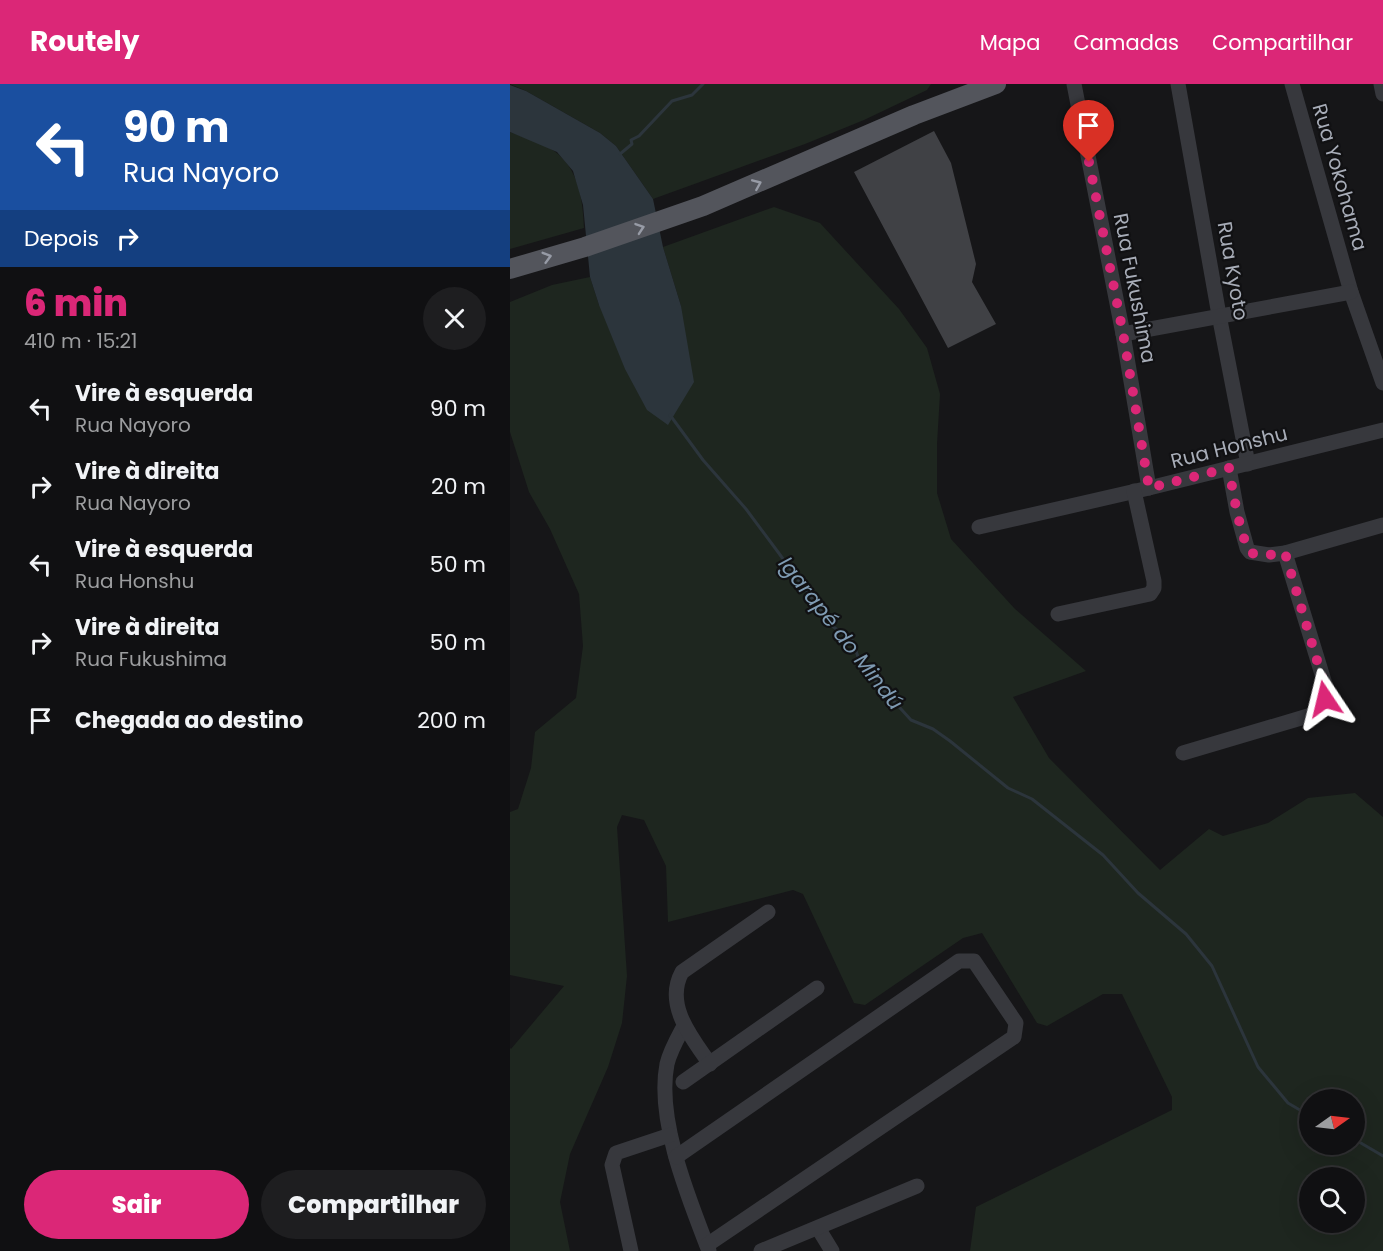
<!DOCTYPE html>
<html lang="pt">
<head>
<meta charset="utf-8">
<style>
  body { margin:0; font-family:Poppins,sans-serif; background:#1e1e20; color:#f1f3f6; height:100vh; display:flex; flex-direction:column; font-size:22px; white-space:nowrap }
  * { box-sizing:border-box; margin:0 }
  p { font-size:20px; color:#9c9d9f }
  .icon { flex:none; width:33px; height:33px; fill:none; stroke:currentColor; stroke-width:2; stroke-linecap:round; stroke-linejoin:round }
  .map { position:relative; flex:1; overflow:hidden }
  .details { display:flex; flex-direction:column; background:#101012; width:510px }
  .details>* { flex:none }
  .top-card { background:#1a4fa0; color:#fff; overflow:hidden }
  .needle { width:39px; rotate:76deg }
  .buttons { position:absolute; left:789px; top:1005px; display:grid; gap:12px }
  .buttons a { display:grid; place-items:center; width:66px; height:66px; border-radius:50%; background:#101012; box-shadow:0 6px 24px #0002,0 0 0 2px #303032; font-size:30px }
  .pin { position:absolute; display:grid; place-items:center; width:51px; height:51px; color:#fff; margin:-62px -26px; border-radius:50% 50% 50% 0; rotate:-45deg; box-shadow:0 0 6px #0007 }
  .pin .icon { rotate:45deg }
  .me { position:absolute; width:66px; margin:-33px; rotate:350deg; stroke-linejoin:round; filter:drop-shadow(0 0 4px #0008) }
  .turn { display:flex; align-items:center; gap:21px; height:126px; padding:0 24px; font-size:27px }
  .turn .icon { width:78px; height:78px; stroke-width:2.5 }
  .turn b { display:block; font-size:42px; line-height:51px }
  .then { display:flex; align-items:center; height:57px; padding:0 24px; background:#0003; gap:12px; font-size:22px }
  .round { display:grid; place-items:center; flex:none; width:63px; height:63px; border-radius:32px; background:#1e1e20 }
  .summary { display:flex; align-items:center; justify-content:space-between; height:102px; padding:0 24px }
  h1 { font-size:36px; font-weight:800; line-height:45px; color:#db2777 }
  .action { display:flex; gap:12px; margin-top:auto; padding:12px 24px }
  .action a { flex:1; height:69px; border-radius:36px; background:#db2777; color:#fff; font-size:24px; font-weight:800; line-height:69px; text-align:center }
  .action a+a { background:#1e1e20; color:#f1f3f6 }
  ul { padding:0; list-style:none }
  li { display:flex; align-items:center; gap:18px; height:78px; padding:0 24px }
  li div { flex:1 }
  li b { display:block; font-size:22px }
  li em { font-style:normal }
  header { display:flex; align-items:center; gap:36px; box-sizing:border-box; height:84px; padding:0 30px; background:#db2777; color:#fff }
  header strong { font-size:28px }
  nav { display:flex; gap:33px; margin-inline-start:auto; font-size:21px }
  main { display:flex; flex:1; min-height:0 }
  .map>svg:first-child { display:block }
</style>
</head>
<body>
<header>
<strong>Routely</strong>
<nav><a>Mapa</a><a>Camadas</a><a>Compartilhar</a></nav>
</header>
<main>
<section class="details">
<div class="top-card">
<div class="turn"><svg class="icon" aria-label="left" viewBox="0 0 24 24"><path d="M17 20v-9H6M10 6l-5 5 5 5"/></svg><div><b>90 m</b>Rua Nayoro</div></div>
<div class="then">Depois<svg class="icon" aria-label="right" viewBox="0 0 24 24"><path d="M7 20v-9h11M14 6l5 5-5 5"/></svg></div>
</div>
<div class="summary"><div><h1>6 min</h1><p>410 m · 15:21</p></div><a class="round"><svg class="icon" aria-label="close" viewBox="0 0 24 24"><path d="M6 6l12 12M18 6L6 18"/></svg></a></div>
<ul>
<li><svg class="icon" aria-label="left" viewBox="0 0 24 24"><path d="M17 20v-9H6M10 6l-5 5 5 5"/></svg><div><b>Vire à esquerda</b><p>Rua Nayoro</p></div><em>90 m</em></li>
<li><svg class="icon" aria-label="right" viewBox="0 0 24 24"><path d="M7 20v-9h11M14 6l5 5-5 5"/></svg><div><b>Vire à direita</b><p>Rua Nayoro</p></div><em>20 m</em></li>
<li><svg class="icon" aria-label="left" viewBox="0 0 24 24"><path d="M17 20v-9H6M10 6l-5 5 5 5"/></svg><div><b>Vire à esquerda</b><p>Rua Honshu</p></div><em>50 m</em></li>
<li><svg class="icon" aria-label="right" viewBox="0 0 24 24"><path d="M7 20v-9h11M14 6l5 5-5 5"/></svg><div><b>Vire à direita</b><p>Rua Fukushima</p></div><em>50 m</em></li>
<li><svg class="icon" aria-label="arrive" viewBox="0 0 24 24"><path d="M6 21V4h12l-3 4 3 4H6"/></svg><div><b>Chegada ao destino</b></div><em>200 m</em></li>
</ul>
<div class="action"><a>Sair</a><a>Compartilhar</a></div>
</section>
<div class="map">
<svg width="873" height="1167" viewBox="0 0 873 1167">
  <rect width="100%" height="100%" fill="#161618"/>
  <g fill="#1e261f" fill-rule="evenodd">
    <path d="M0,0H421L417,6L354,36L295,60L143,115L106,62L90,49L16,7Z"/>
    <path d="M0,48C15,54 36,59 48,70C69,88 73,117 74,144L0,165Z"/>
    <path d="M264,123L310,139L389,225L417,264L430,310L427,360V409L441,455L505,525L576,587L503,613L539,674L650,786L699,745L713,752L758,739L798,714L845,709L873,733V1167H460L466,1123L662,1026V1013L612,910H593L537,942L527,939L472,849L453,854L355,921L344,919L293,810L283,806L158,838L156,782L134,736L112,731L107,743L117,892L112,939L98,983L60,1070L50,1118L60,1167H0V964L1,965L54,902L0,891V728L8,725L21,684L25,648L66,614L73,562L69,510L40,445L19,408L0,348V218L42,201L80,193L89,221L171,222L153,163ZM800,1016H844V1060H800ZM800,1094H844V1138H800Z"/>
  </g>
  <path fill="#2c353c" d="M0,1L16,7L90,49L106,62L143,115L153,163L171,222L184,298L158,341L137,326L115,285L89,221L80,193L73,121L63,87L47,68L0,48Z"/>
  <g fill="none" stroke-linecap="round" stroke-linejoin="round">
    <g stroke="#2c353c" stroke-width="3">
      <path d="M110,70L122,60L121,56L129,52L162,17L182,11L193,0"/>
      <path d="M160,331L193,376L236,425L268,468L322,542L342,556L351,581L401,636L423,645L440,657L498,704L522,715L593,771L628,809L676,850L702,882L748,983L778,1019L800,1032"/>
      <path d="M844,1055L873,1072"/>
    </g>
  </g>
  <path fill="#404145" d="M424,47L441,79L466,180L462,198L486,240L438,264L344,88Z"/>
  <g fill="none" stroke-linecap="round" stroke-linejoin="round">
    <g stroke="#37383d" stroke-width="15">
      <path d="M564,0L613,250L639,404"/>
      <path d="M668,0L709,231L738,380"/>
      <path d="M782,0L841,208L873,299"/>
      <path d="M871,0L873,10"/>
      <path d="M613,250L841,208"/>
      <path d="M719,384L727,428L737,464L740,468L759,471L775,469L873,441"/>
      <path d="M469,443L639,404L873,346"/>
      <path d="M548,530L640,510L644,504V497L624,407"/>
      <path d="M673,669L808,629L815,615V600L775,469"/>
      <path d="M174,942C167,955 160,967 157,980C146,1036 179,1115 199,1167"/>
      <path d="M200,980C182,954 154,921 172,888L258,828"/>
      <path d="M173,998L307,904"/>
      <path d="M166,1073L449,877H464L506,939L504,953L197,1161"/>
      <path d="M308,1144L322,1167"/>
      <path d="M121,1167L102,1081L106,1069L160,1051"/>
      <path d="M251,1167L407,1102"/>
    </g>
    <path stroke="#53555c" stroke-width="20" d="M0,185L75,163L193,122L404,31L486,0"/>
  </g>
  <defs><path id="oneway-chevron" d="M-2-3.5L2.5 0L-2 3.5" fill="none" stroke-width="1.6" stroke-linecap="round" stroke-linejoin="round" transform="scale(1.5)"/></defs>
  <g stroke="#979ba6">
    <use href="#oneway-chevron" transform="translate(247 100) rotate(-23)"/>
    <use href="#oneway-chevron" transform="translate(130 144) rotate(-19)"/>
    <use href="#oneway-chevron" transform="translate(37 173) rotate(-16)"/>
  </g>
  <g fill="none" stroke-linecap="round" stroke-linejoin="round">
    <path stroke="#db2777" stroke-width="10" stroke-dasharray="0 18" d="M579,78L613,249L639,404L719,384C721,398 732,464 742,469C751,473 765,470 775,469L814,600L815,615"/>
  </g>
  <g text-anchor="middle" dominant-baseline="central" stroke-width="4.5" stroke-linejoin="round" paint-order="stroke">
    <g font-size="20" fill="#a8adb8" stroke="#111113">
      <text transform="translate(830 93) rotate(74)">Rua Yokohama</text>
      <text transform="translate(723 187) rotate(80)">Rua Kyoto</text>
      <text transform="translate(625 204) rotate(79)">Rua Fukushima</text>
      <text transform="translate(719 363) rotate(-14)">Rua Honshu</text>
    </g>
    <g font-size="21" font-style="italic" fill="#7f9bb3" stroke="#111113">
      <text transform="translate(331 549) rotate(52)">Igarapé do Mindú</text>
    </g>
  </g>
</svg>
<div class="buttons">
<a><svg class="needle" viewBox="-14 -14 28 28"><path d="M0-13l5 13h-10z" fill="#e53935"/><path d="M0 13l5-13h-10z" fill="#9c9d9f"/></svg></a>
<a><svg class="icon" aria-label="search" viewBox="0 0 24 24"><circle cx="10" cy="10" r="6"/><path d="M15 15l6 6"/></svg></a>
</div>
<div class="pin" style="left:579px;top:78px;background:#d93025"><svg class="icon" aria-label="arrive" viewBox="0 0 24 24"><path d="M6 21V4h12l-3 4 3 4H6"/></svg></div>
<svg class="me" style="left:815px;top:615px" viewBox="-20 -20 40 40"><path d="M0-17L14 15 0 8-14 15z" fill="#db2777" stroke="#fff" stroke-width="4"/></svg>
</div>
</main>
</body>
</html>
